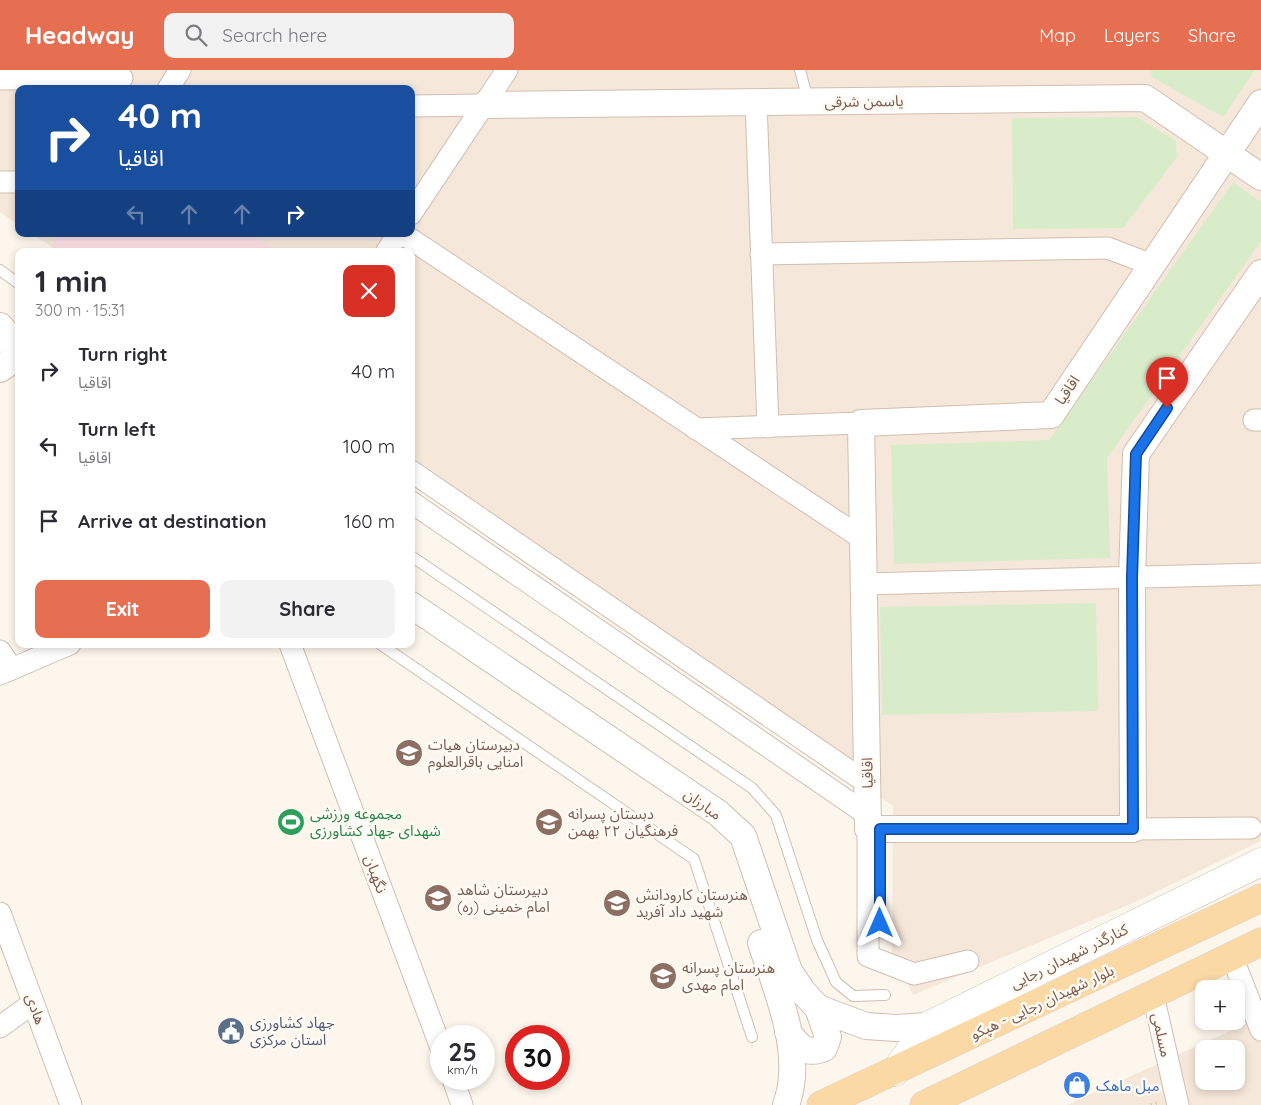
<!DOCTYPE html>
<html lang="en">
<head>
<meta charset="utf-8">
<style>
  body { margin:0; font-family:Quicksand,"Noto Sans Arabic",sans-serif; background:#f2f2f3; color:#2b2b33; height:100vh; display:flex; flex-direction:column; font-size:19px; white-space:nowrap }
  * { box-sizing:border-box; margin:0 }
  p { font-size:16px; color:#7c7c81 }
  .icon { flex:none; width:28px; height:28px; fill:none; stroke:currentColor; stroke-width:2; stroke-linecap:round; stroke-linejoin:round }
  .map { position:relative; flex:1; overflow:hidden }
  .details { position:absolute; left:15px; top:178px; width:400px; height:400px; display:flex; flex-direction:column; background:#fff; border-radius:10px; box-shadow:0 2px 8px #0003 }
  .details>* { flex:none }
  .hud { position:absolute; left:15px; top:15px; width:400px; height:152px; border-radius:10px; box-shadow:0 2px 8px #0003; background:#1a4fa0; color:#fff; overflow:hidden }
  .controls { position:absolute; left:1195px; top:910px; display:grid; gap:10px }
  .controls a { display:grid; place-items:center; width:50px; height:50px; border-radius:10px; background:#fff; box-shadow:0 2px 8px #0003; font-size:25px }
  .speed { position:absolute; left:430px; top:955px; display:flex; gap:10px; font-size:25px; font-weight:700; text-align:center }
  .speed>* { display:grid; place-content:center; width:65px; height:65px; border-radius:50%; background:#fff; box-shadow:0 2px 8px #0003; line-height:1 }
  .speed small { font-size:12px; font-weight:400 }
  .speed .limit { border:8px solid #d22; background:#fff; color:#111 }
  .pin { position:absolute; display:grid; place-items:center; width:42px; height:42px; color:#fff; margin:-51px -21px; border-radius:50% 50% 50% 0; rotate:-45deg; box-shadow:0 0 5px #0007 }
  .pin .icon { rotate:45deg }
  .me { position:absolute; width:55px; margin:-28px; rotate:0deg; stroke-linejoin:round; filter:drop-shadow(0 0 4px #0008) }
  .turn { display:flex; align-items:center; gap:18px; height:105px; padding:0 20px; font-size:22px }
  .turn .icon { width:65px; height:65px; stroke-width:2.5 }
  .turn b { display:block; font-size:35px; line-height:42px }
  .lanes { display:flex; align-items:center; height:48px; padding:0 20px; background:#0003; justify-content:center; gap:25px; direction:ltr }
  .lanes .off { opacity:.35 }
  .round { display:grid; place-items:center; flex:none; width:52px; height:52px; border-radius:10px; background:#f2f2f3 }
  .headline { display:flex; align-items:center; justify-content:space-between; height:85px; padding:0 20px }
  h1 { font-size:30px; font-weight:800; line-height:38px }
  .cta { display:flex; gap:10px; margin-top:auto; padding:10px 20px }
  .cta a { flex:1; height:58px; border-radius:10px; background:#e76f51; color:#fff; font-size:20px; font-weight:800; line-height:58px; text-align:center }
  .cta a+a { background:#f2f2f3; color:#2b2b33 }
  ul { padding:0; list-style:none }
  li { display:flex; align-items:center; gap:15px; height:75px; padding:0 20px }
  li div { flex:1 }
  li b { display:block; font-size:19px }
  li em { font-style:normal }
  header { display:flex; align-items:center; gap:30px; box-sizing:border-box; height:70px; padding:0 25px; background:#e76f51; color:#fff }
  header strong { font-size:24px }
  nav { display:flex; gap:28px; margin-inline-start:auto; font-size:18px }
  .search { width:350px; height:45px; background:#f2f2f3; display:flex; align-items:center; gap:12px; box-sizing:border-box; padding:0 18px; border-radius:10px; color:#7c7c81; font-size:19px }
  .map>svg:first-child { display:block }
</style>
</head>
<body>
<header>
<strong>Headway</strong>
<div class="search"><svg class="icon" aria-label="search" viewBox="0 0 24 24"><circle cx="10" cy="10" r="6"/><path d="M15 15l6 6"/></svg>Search here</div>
<nav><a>Map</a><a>Layers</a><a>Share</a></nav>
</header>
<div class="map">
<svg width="1261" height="1035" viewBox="0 0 1261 1035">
  <rect width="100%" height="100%" fill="#fdf6ec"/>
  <g fill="#f5e8da" fill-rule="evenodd">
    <path d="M0,0H1261V771L1133,833L913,925L892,882L893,736L411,415V181H58L32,164H411V19H19V155L0,142Z"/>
    <path d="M1261,947V1035H1067ZM1204,979H1236V1011H1204Z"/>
  </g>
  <path fill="#fbdfe3" d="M56,164H248L277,181H52Z"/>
  <g fill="#d8ecc9">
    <path d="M1151,0H1255L1223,47L1152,7Z"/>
    <path d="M1137,47L1176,71L1177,87L1123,158L1013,159L1012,48Z"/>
    <path d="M1233,112L1261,132V171L1107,388L1110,488L894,494L891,375L1049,370Z"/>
    <path d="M1096,533L1098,641L882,645L880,537Z"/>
  </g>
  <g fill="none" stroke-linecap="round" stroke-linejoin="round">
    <g stroke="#d1beb0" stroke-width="12">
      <g id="service">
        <path d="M800,0L808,30"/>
        <path d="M0,200L19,214"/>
        <path d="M411,486L752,718L776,745L817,870L836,912L853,926L885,925"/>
        <path d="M380,574L694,789L752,967"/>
      </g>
    </g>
    <g stroke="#d1beb0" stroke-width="23">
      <g id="minor">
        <path d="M0,9L122,8"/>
        <path d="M168,19L180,0"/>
        <path d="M756,32L768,357"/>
        <path d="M411,36L484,35"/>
        <path d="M0,112H19"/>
        <path d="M411,144L507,0"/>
        <path d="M403,164L863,469"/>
        <path d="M387,181L398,164"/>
        <path d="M761,184L1108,178L1152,195"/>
        <path d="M1254,350H1261"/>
        <path d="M696,359L861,353"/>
        <path d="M411,401L867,713"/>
        <path d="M411,432L868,745"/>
        <path d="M864,514L1261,504"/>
        <path d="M290,574L441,978"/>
        <path d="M0,581L12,599"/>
        <path d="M0,604L70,574"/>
        <path d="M868,759V886L914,904L968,891"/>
        <path d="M1133,759L1251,758"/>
        <path d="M0,843L71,1035"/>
        <path d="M1232,887L1261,960"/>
        <path d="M1153,925L1178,1035"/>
        <path d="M0,957L33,933"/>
        <path d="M453,1009L462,1035"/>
      </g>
    </g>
    <g stroke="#d1beb0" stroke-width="28">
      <g id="tertiary">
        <path d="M1261,33L1051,345L861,353L868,759H1133L1132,507L1136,384L1261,203"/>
        <path d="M484,35L1145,28L1261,107"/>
        <path d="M0,256C9,266 14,274 14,289L0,299"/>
        <path d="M411,535L718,743L743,766L789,901L803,922L818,938L866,956L896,958L927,956"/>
        <path d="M761,873C777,921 805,984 786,1035"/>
        <path d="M788,962C798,976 806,986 824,978L828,967L818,938"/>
      </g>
    </g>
    <g stroke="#d6c0b0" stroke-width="29">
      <path id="secondary" d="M895,1002L927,956L1261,792"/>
    </g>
    <g stroke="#dad1cd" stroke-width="29">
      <g id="primary">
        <path d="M821,1035L1261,828"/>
        <path d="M924,1035L1261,872"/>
      </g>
    </g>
    <path stroke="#d9b8a5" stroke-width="3" stroke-dasharray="1 4" stroke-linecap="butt" d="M1151,1035L1159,1032"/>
    <use href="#service" stroke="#fff" stroke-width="10"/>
    <use href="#minor" stroke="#fff" stroke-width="21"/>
    <use href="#tertiary" stroke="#fff" stroke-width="26"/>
    <use href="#secondary" stroke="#fff" stroke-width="28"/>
    <use href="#primary" stroke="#fbd9a5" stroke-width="28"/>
  </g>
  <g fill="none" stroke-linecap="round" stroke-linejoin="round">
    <g stroke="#114b97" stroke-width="12">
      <path id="route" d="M880,853V759H1133L1132,508L1136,384L1167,338"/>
    </g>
    <use href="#route" stroke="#1a73e8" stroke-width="9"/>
  </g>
  <defs>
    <g id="school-disc" transform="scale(1.4375)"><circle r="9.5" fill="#8d6e63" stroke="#fffaf3"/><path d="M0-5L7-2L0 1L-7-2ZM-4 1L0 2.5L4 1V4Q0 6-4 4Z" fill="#fff"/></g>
    <g id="stadium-disc" transform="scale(1.4375)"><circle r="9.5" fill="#2e9e5b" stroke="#fffaf3"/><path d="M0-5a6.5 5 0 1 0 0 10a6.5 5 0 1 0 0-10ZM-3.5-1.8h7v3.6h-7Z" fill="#fff"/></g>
    <g id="civic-disc" transform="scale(1.4375)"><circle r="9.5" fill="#5c6f8a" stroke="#fffaf3"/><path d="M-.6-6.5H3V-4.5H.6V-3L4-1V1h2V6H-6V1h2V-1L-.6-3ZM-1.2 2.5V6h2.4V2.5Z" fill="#fff"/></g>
    <g id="shop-disc" transform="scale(1.4375)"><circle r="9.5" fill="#3f7fe0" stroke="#fffaf3"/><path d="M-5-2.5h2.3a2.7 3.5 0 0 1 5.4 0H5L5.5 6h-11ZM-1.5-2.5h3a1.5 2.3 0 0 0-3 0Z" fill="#fff"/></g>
  </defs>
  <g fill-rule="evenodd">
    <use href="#school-disc" x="409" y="683"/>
    <use href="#stadium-disc" x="291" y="752"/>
    <use href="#school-disc" x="549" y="752"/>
    <use href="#school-disc" x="438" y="828"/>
    <use href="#school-disc" x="617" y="833"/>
    <use href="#school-disc" x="663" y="906"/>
    <use href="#civic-disc" x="231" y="961"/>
    <use href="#shop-disc" x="1077" y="1015"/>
  </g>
  <g text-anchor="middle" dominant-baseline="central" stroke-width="5" stroke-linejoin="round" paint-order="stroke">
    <g font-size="15" fill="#7a5c4d" stroke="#fffaf3">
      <text transform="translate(864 31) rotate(-1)">یاسمن شرقی</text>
      <text transform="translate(1067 320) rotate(-56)">اقاقیا</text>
      <text transform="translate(867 703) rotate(-91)">اقاقیا</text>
      <text transform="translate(703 734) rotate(36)">مبارزان</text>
      <text transform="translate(376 804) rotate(70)">نگهبان</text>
      <text transform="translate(1069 886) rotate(-26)">کنارگذر شهیدان رجایی</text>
      <text transform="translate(1042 932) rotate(-25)">بلوار شهیدان رجایی - هپکو</text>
      <text transform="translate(36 939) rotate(70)">هادی</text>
      <text transform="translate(1162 965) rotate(78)">مسلمی</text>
    </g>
    <g font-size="15" fill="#785e54" stroke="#fffaf3" text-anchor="start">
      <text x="428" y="674">دبیرستان هیات<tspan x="428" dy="17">امنایی باقرالعلوم</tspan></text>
      <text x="568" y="743">دبستان پسرانه<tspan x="568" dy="17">فرهنگیان ۲۲ بهمن</tspan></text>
      <text x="457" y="819">دبیرستان شاهد<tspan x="457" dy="17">امام خمینی (ره)</tspan></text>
      <text x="636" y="824">هنرستان کارودانش<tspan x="636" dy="17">شهید داد آفرید</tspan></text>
      <text x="682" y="897">هنرستان پسرانه<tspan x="682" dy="17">امام مهدی</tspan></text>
    </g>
    <g font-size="15" fill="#27864d" stroke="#fffaf3" text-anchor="start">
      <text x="310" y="743">مجموعه ورزشی<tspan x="310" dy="17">شهدای جهاد کشاورزی</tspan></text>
    </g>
    <g font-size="15" fill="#4e5e75" stroke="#fffaf3" text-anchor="start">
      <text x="250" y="952">جهاد کشاورزی<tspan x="250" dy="17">استان مرکزی</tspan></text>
    </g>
    <g font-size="15" fill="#366cbe" stroke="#fffaf3" text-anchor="start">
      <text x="1096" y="1015">مبل ماهک</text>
    </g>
  </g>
</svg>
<div class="controls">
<a>+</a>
<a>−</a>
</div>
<div class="speed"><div>25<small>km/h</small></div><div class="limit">30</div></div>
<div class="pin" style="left:1167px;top:338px;background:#d93025"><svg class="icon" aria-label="arrive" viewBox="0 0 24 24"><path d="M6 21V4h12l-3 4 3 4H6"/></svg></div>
<svg class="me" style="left:880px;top:853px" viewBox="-20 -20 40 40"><path d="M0-17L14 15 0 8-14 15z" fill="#1a73e8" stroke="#fff" stroke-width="4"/></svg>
<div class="hud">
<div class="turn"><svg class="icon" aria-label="right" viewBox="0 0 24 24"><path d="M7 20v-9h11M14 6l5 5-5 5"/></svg><div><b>40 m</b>اقاقیا</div></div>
<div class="lanes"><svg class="icon off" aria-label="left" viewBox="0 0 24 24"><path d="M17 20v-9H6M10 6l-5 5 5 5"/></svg><svg class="icon off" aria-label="ahead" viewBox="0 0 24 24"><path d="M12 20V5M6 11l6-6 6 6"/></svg><svg class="icon off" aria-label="ahead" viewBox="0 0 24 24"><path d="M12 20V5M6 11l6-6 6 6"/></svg><svg class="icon" aria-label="right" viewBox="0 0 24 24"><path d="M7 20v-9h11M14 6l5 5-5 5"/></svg></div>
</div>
<section class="details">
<div class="headline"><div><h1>1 min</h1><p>300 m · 15:31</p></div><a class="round" style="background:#d93025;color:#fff"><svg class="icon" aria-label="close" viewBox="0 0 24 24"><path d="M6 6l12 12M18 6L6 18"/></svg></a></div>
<ul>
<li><svg class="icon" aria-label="right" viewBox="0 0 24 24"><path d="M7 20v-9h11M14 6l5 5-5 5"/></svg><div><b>Turn right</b><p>اقاقیا</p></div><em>40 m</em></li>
<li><svg class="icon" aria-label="left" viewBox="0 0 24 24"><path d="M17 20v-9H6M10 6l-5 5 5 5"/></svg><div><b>Turn left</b><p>اقاقیا</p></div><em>100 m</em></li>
<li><svg class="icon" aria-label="arrive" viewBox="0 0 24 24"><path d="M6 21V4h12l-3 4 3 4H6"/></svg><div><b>Arrive at destination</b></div><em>160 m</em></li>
</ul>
<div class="cta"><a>Exit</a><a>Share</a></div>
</section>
</div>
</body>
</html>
